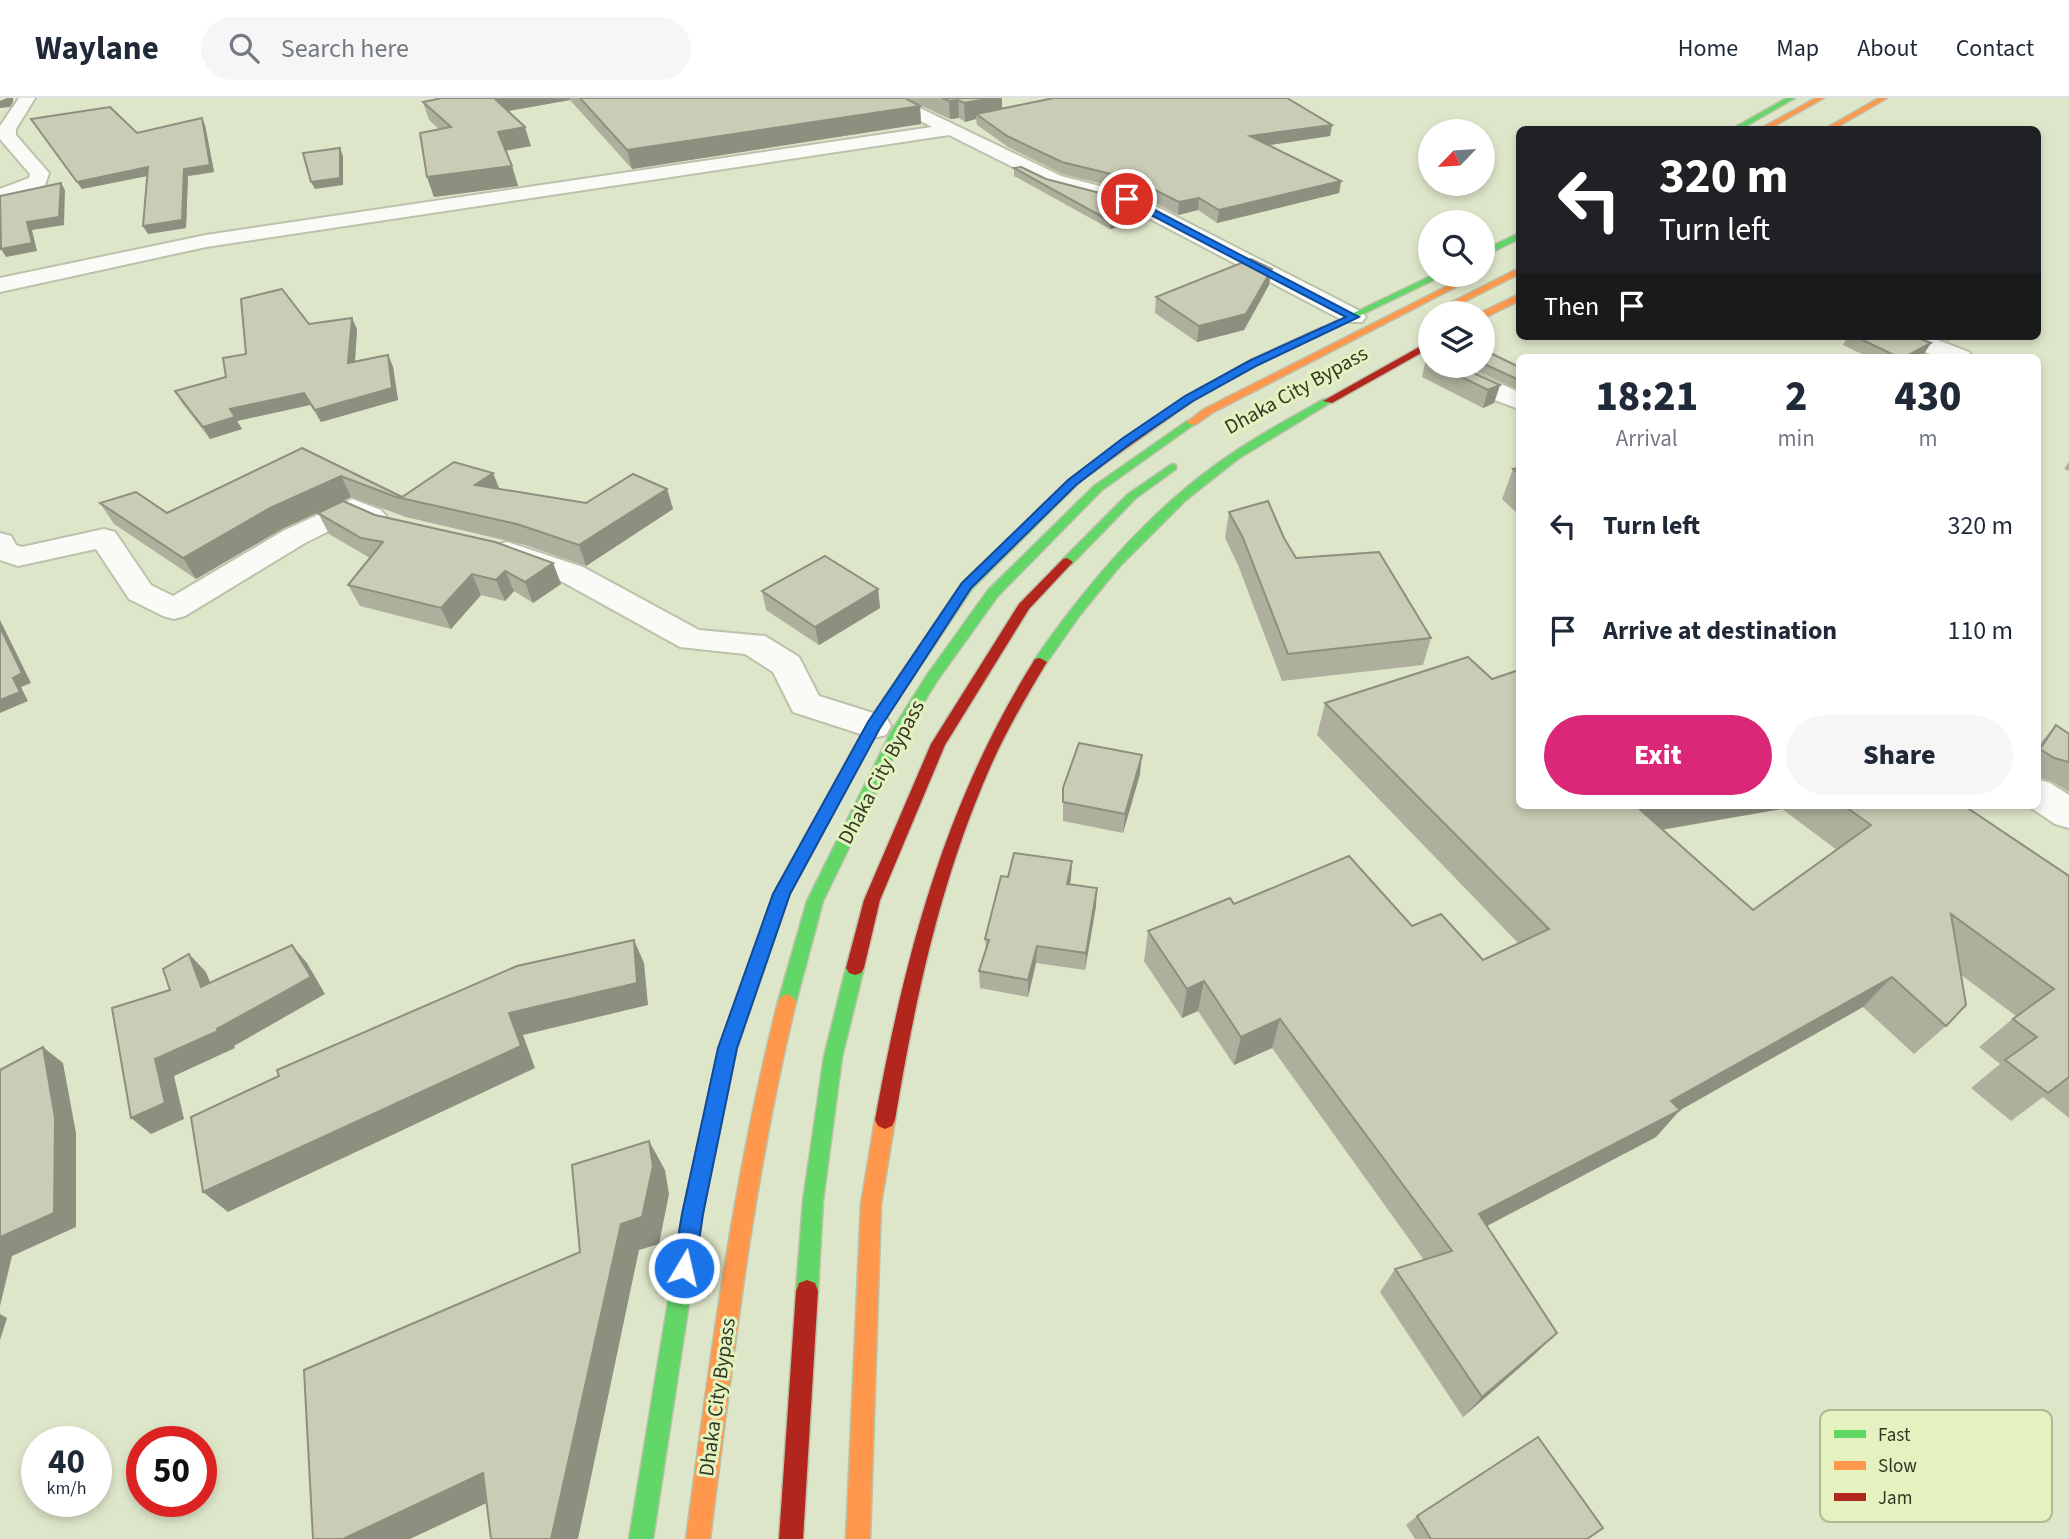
<!DOCTYPE html>
<html lang="en">
<head>
<meta charset="utf-8">
<style>
  body { margin:0; font-family:"Source Sans 3",sans-serif; background:#f6f6f7; color:#1f2937; height:100vh; display:flex; flex-direction:column; font-size:26px; white-space:nowrap }
  * { box-sizing:border-box; margin:0 }
  p { font-size:23px; color:#747a83 }
  .icon { flex:none; width:38px; height:38px; fill:none; stroke:currentColor; stroke-width:2; stroke-linecap:round; stroke-linejoin:round }
  .map { position:relative; flex:1; overflow:hidden }
  .sheet { position:absolute; left:1516px; top:256px; width:525px; height:455px; display:flex; flex-direction:column; background:#fff; border-radius:10px; box-shadow:0 4px 10px #0003 }
  .sheet>* { flex:none }
  .hud { position:absolute; left:1516px; top:28px; width:525px; height:214px; border-radius:10px; box-shadow:0 4px 10px #0003; background:#202124; color:#fff; overflow:hidden }
  .needle { width:46px; rotate:245deg }
  .buttons { position:absolute; left:1418px; top:21px; display:grid; gap:14px }
  .buttons a { display:grid; place-items:center; width:77px; height:77px; border-radius:50%; background:#fff; box-shadow:0 4px 10px #0003; font-size:35px }
  .speed { position:absolute; left:21px; top:1328px; display:flex; gap:14px; font-size:35px; font-weight:700; text-align:center }
  .speed>* { display:grid; place-content:center; width:91px; height:91px; border-radius:50%; background:#fff; box-shadow:0 4px 10px #0003; line-height:1 }
  .speed small { font-size:18px; font-weight:400 }
  .speed .limit { border:10px solid #d22; background:#fff; color:#111 }
  .pin { position:absolute; display:grid; place-items:center; width:60px; height:60px; color:#fff; margin:-30px; border:4px solid #fff; border-radius:50%; box-shadow:0 2px 7px #0007 }
  .me { position:absolute; width:77px; margin:-38px; rotate:9deg; stroke-linejoin:round; filter:drop-shadow(0 0 5px #0008) }
  .turn { display:flex; align-items:center; gap:24px; height:147px; padding:0 28px; font-size:32px }
  .turn .icon { width:91px; height:91px; stroke-width:2.5 }
  .turn b { display:block; font-size:49px; line-height:60px }
  .then { display:flex; align-items:center; height:66px; padding:0 28px; background:#0003; gap:14px; font-size:26px }
  .eta { display:flex; justify-content:space-evenly; align-items:center; height:119px; text-align:center }
  .eta b { font-size:42px; font-weight:800; line-height:49px }
  .primary-button { display:flex; gap:14px; margin-top:auto; padding:14px 28px }
  .primary-button a { flex:1; height:80px; border-radius:42px; background:#db2777; color:#fff; font-size:28px; font-weight:800; line-height:80px; text-align:center }
  .primary-button a+a { background:#f6f6f7; color:#1f2937 }
  ul { padding:0; list-style:none }
  li { display:flex; align-items:center; gap:21px; height:105px; padding:0 28px }
  li div { flex:1 }
  li b { display:block; font-size:26px }
  li em { font-style:normal }
  header { display:flex; align-items:center; gap:42px; box-sizing:border-box; height:98px; padding:0 35px; background:#fff; border-bottom:2px solid #e0e1e3 }
  header strong { font-size:33px }
  nav { display:flex; gap:38px; margin-inline-start:auto; font-size:24px }
  .search { width:490px; height:63px; background:#f6f6f7; display:flex; align-items:center; gap:18px; box-sizing:border-box; padding:0 24px; border-radius:38px; color:#747a83; font-size:26px }
  .map>svg:first-child { display:block }
</style>
</head>
<body>
<header>
<strong>Waylane</strong>
<div class="search"><svg class="icon" aria-label="search" viewBox="0 0 24 24"><circle cx="10" cy="10" r="6"/><path d="M15 15l6 6"/></svg>Search here</div>
<nav><a>Home</a><a>Map</a><a>About</a><a>Contact</a></nav>
</header>
<div class="map">
<svg width="2069" height="1441" viewBox="0 0 2069 1441">
  <rect width="100%" height="100%" fill="#dee6ca"/>
  <g fill="none" stroke-linecap="round" stroke-linejoin="round">
    <g stroke="#bbc2ab" stroke-width="4">
      <g id="street">
        <path d="M19,0H35L16,31V37L49,75L45,87L0,104V91L29,80L30,76L0,41V28Z"/>
        <path d="M878,0H899L1061,78L1134,97L1362,214L1366,219L1362,224H1346L1120,105L1047,86L949,37L206,149L0,194V180L206,137L932,29Z"/>
        <path d="M1893,238H1927L1969,254L1972,259H1938L1897,243Z"/>
        <path d="M1430,268H1460L1519,294V311L1473,294L1433,273Z"/>
        <path d="M352,401L381,412L386,418L381,424L371,427L353,421L305,445L185,518L174,521L163,518L129,501L96,451L18,468L0,462V435L11,438L16,447L22,449L104,431L115,434L151,487L173,498L283,433Z"/>
        <path d="M507,444L583,469L699,532L765,538L799,559L819,598L886,619L891,628L886,637L873,640L793,614L773,574L745,556L680,549L561,483L496,459L492,453L496,447Z"/>
        <path d="M2037,681L2050,685L2069,697V730L2055,726L2027,707H2037Z"/>
      </g>
    </g>
    <g stroke="#bbc2ab" stroke-width="3">
      <g id="fast">
        <path d="M1787,0H1795L1739,32H1730Z"/>
        <path d="M1519,135V141L1482,159V153Z"/>
        <path d="M1433,177H1444L1328,233L1320,231Z"/>
        <path d="M1324,301L1333,303L1238,361L1186,402L1120,468L1080,517L1045,567H1035L1033,564L1035,561C1085,489 1143,420 1214,368C1249,342 1287,322 1324,301Z"/>
        <path d="M1187,323L1196,325L1102,392L998,498L937,583L905,635L823,803L796,904L793,909L787,912L781,909L778,904L807,803L891,634L927,577L988,492L1094,388Z"/>
        <path d="M1172,366L1176,367V371L1136,400L1071,467H1063V461L1128,396Z"/>
        <path d="M1079,376L1083,377V381L972,491L879,630L863,660H853L851,656L868,624L962,485L1075,377Z"/>
        <path d="M855,863L861,865L864,870L842,959L823,1103L818,1193L815,1201L807,1204L799,1201L796,1193L803,1103L824,959L846,870L849,865Z"/>
        <path d="M693,1103L700,1106L703,1113L653,1441H629L683,1113L686,1106Z"/>
      </g>
    </g>
    <g stroke="#bbc2ab" stroke-width="3">
      <g id="slow">
        <path d="M1816,0H1824L1767,32H1758Z"/>
        <path d="M1879,0H1887L1832,32H1823Z"/>
        <path d="M1519,170V176L1458,207L1450,205Z"/>
        <path d="M1469,177H1479L1212,315L1195,327L1186,325L1204,311Z"/>
        <path d="M1519,196V203L1482,221V215H1480Z"/>
        <path d="M858,651L865,656L790,795L737,950L703,1113L700,1120L693,1123L686,1120L683,1113L719,950L774,795L851,656Z"/>
        <path d="M787,896L793,899L796,904C753,1081 733,1261 710,1441H686C710,1261 733,1081 778,904L781,899Z"/>
        <path d="M885,1013L892,1016L895,1022L881,1106L870,1441H846L861,1106L875,1022L878,1016Z"/>
      </g>
    </g>
    <g stroke="#bbc2ab" stroke-width="3">
      <g id="jam">
        <path d="M1322,229L1330,231L1259,266L1193,303L1083,381L1073,379L1185,299L1251,262Z"/>
        <path d="M1430,243V250L1332,305L1323,303Z"/>
        <path d="M1067,460L1073,464L1029,511L945,647L880,802L864,870L861,875L855,877L849,875L846,870L864,802L931,646L1019,506L1063,461Z"/>
        <path d="M1040,560L1047,564C1026,599 1005,635 989,672C940,784 915,902 895,1022L892,1028L885,1031L878,1028L875,1022C905,857 945,704 1035,561Z"/>
        <path d="M807,1182L815,1185L818,1193L803,1441H779L796,1193L799,1185Z"/>
      </g>
    </g>
    <use href="#street" fill="#fafbf7" fill-rule="evenodd"/>
    <use href="#fast" fill="#63d668" fill-rule="evenodd"/>
    <use href="#slow" fill="#ff974d" fill-rule="evenodd"/>
    <use href="#jam" fill="#b3261e" fill-rule="evenodd"/>
  </g>
  <g fill="#aeaf9c" fill-rule="evenodd">
    <path d="M442,0H905L920,8L921,26L632,71L570,2L508,13L531,48L505,53L512,68L518,88L434,99L427,79L439,31L429,22L423,4Z"/>
    <path d="M905,0H1002V11L1332,27L1330,38L1268,47L1341,83L1339,95L1217,125L1198,112L1178,117L1135,94L1062,76L1008,49L977,27L976,21L965,24L959,20L950,21Z"/>
    <path d="M31,21L137,35L205,27L214,74L188,78L186,130L148,136L143,128L147,78L82,91Z"/>
    <path d="M1014,70L1046,81L1148,123L1110,131L1014,78Z"/>
    <path d="M1269,187L1244,232L1197,244L1155,215L1156,199Z"/>
    <path d="M309,226L357,231L355,264L388,257L393,269L398,302L321,324L310,307L237,323L242,331L210,341L182,305L175,293L226,279L246,256Z"/>
    <path d="M1848,238H1913L1924,256L1919,259H1868L1843,247Z"/>
    <path d="M1934,238H1956L1948,243Z"/>
    <path d="M1482,251L1519,269V292L1466,268H1482Z"/>
    <path d="M1430,260V268H1458L1500,287L1494,305L1483,310L1422,279L1426,261Z"/>
    <path d="M302,350L402,399L493,375L499,391L586,405L667,391L673,411L586,468L525,447L406,419L351,399L282,431L196,481L114,426L100,405L167,415Z"/>
    <path d="M2069,364V373L2064,371Z"/>
    <path d="M1519,370V417L1502,401L1513,371Z"/>
    <path d="M1229,414L1284,440L1296,460L1431,540L1423,567L1282,583L1238,467L1225,440Z"/>
    <path d="M318,415L375,417L553,465L561,486L533,505L514,493L505,503L481,497L451,531L360,508L348,487L370,460L329,436Z"/>
    <path d="M878,491L880,510L819,547L766,512L762,493Z"/>
    <path d="M1492,581L1519,707H1963L2069,778V1020L2043,999L2011,1023L1971,990L2000,966L1979,949L2016,918L1960,876L1946,928L1914,956L1863,909L1680,1012L1656,1039L1487,1128L1535,1256L1463,1319L1380,1194L1395,1171L1424,1162L1272,950L1234,967L1198,913L1182,920L1144,863L1148,833L1234,806L1412,828L1483,862L1518,845L1317,637L1325,605ZM1782,711L1837,752L1753,812L1662,732Z"/>
    <path d="M2056,627L2069,636V694L2051,683L2037,679V649Z"/>
    <path d="M1140,676L1123,735L1063,723V690Z"/>
    <path d="M1072,763L1070,787L1096,808L1085,872L1036,865L1028,899L980,890L979,873L986,852L985,841L1008,779Z"/>
    <path d="M1417,1418L1587,1441H1415L1406,1427Z"/>
  </g>
  <g fill="#8d8f7f">
    <path d="M7,0H13V4L10,9L0,10V3Z"/>
    <path d="M491,0H570V2L496,15Z"/>
    <path d="M992,0H1002V16H976V21L965,24L964,5Z"/>
    <path d="M958,2L959,20L950,21L949,3Z"/>
    <path d="M920,8L921,26L632,71L627,52Z"/>
    <path d="M202,20L205,27L214,74L188,78L186,130L148,136L143,128L184,71Z"/>
    <path d="M1332,27L1330,38L1249,50L1250,38Z"/>
    <path d="M525,29L531,48L503,53L498,34Z"/>
    <path d="M340,50L343,58V87L315,91L311,84Z"/>
    <path d="M512,68L518,88L434,99L427,79Z"/>
    <path d="M148,69L152,77L82,91L77,84Z"/>
    <path d="M1341,83L1339,95L1217,125L1219,112Z"/>
    <path d="M61,85L65,92L64,127L32,132L37,153L6,159L1,151L27,124Z"/>
    <path d="M1199,100L1198,112L1178,117L1179,104Z"/>
    <path d="M1149,115L1148,123L1110,131V123Z"/>
    <path d="M1272,171L1269,187L1244,232L1197,244L1199,228Z"/>
    <path d="M352,220L357,231L354,277L348,265Z"/>
    <path d="M1931,245L1924,256L1919,259H1905Z"/>
    <path d="M388,257L393,269L398,302L321,324L315,312Z"/>
    <path d="M1500,287L1494,305L1483,310L1488,292Z"/>
    <path d="M304,295L310,307L237,323L242,331L210,341L203,329L230,311Z"/>
    <path d="M493,375L501,395L475,387Z"/>
    <path d="M341,378L351,399L282,431L196,481L183,460L270,410Z"/>
    <path d="M667,391L673,411L586,468L579,447Z"/>
    <path d="M553,465L561,486L533,505L525,484Z"/>
    <path d="M505,473L514,493L505,503L496,482Z"/>
    <path d="M472,476L481,497L451,531L441,510Z"/>
    <path d="M878,491L880,510L819,547L815,529Z"/>
    <path d="M0,522L31,585L21,589L28,603L0,615V602L13,580L0,529Z"/>
    <path d="M1142,657L1140,676L1123,735L1125,716Z"/>
    <path d="M1644,707H1785L1782,711L1618,739L1636,708Z"/>
    <path d="M1072,763L1071,780L1067,804V786Z"/>
    <path d="M1097,790L1096,808L1085,872L1086,855Z"/>
    <path d="M634,842L644,865L648,907L523,937L535,970L228,1114L203,1094Z"/>
    <path d="M292,847L307,865L325,896L234,948L235,950L174,978L184,1021L151,1036L131,1020L155,961L217,931Z"/>
    <path d="M1037,848L1036,865L1028,899V882Z"/>
    <path d="M189,856L206,874L219,907L201,889Z"/>
    <path d="M1892,879L1863,909L1668,1019L1680,1012L1656,1039L1462,1141L1479,1116L1671,1003Z"/>
    <path d="M1204,883L1198,913L1182,920L1187,891Z"/>
    <path d="M1280,921L1272,950L1234,967L1241,939Z"/>
    <path d="M43,949L63,965L76,1035V1129L12,1158L0,1208V1139Z"/>
    <path d="M649,1043L665,1072L669,1096L659,1146L639,1152L578,1441H551L621,1126Z"/>
    <path d="M0,1216L7,1220L0,1242Z"/>
    <path d="M1557,1235L1535,1256L1463,1319L1482,1299Z"/>
    <path d="M483,1375L510,1394L410,1441H343Z"/>
  </g>
  <g fill="#caccb5" stroke="#8d8f7f" stroke-width="2">
    <path d="M442,0H494L525,29L498,34L512,68L427,79L420,35L451,29L423,4Z"/>
    <path d="M580,0H905L920,8L627,52Z"/>
    <path d="M942,0H992L964,5L958,2L949,3Z"/>
    <path d="M1054,0H1287L1332,27L1250,38L1341,83L1219,112L1199,100L1179,104L1135,82L1062,64L1007,38L976,16Z"/>
    <path d="M110,9L137,35L202,20L210,67L184,71L182,122L143,128L148,69L77,84L31,21Z"/>
    <path d="M340,50V80L311,84L303,55Z"/>
    <path d="M1021,69L1046,81L1119,100L1149,115L1110,123L1014,70Z"/>
    <path d="M61,85L59,119L27,124L32,145L1,151L0,98Z"/>
    <path d="M1251,161L1272,171L1246,216L1199,228L1156,199Z"/>
    <path d="M282,191L309,226L352,220L348,265L388,257L392,290L315,312L304,295L230,311L235,319L203,329L175,293L226,279L223,260L246,256L241,201Z"/>
    <path d="M1854,238H1913L1931,245L1905,259H1898Z"/>
    <path d="M1482,251L1519,269V282L1482,265Z"/>
    <path d="M1439,268H1458L1500,287L1488,292Z"/>
    <path d="M302,350L402,399L454,364L493,375L475,387L586,405L633,376L667,391L579,447L517,426L396,399L341,378L270,410L183,460L100,405L136,394L167,415Z"/>
    <path d="M1519,370V377L1513,371Z"/>
    <path d="M343,403L375,417L495,444L553,465L525,484L505,473L496,482L472,476L441,510L348,487L383,444L361,440L318,415Z"/>
    <path d="M1268,403L1284,440L1296,460L1379,454L1431,540L1288,556L1243,440L1229,414Z"/>
    <path d="M825,458L878,491L815,529L762,493Z"/>
    <path d="M0,529L22,575L13,580L20,594L0,602Z"/>
    <path d="M1468,559L1492,581L1519,572V707H1644L1636,708L1753,812L1871,727L1843,707H1963L2069,778V979L2048,995L2005,962L2037,939L2013,921L2054,891L1951,816L1966,907L1946,928L1892,879L1671,1003L1680,1012L1479,1116L1557,1235L1482,1299L1395,1171L1452,1153L1280,921L1241,939L1204,883L1187,891L1148,833L1230,800L1234,806L1349,758L1412,828L1441,816L1483,862L1549,831L1325,605Z"/>
    <path d="M2056,627L2069,636V664L2054,660L2040,651Z"/>
    <path d="M1079,645L1142,657L1125,716L1063,704V690Z"/>
    <path d="M1014,755L1072,763L1067,786L1097,790L1086,855L1037,848L1028,882L979,873L989,842L985,841L1001,778L1008,779Z"/>
    <path d="M634,842L637,885L509,915L521,948L203,1094L191,1019L279,978L277,972L517,868Z"/>
    <path d="M292,847L311,879L217,931L218,933L155,961L165,1005L131,1020L112,910L170,892L163,871L189,856L201,889Z"/>
    <path d="M43,949L55,1020L54,1115L0,1139V972Z"/>
    <path d="M649,1043L653,1068L642,1119L621,1126L551,1441H491L483,1375L343,1441H313L304,1272L580,1154L572,1067Z"/>
    <path d="M1538,1339L1603,1430L1587,1441H1431L1417,1418Z"/>
  </g>
  <path fill="#1a73e8" stroke="#114b97" stroke-width="2" d="M1124,99H1130L1359,219L1258,267L1193,303L1131,345L1076,387L971,490L880,630L790,796L737,950L703,1116L695,1170L692,1178L684,1181L676,1178L673,1170L682,1116L718,950L773,796L868,624L962,485L1068,382L1123,340L1185,298L1251,262L1346,219L1124,103Z"/>
  <g text-anchor="middle" dominant-baseline="central" stroke-width="6" stroke-linejoin="round" paint-order="stroke">
    <g font-size="21" fill="#343925" stroke="#e3f2be">
      <text transform="translate(1296 292) rotate(-29)">Dhaka City Bypass</text>
      <text transform="translate(881 674) rotate(-62)">Dhaka City Bypass</text>
      <text transform="translate(717 1299) rotate(-82)">Dhaka City Bypass</text>
    </g>
  </g>
  <rect x="1820" y="1312" width="232" height="112" rx="10" fill="#e3f2be" stroke="#aeba90" stroke-width="2"/>
  <rect x="1834" y="1332" width="32" height="8" fill="#63d668"/>
  <rect x="1834" y="1363" width="32" height="9" fill="#ff974d"/>
  <rect x="1834" y="1395" width="32" height="8" fill="#b3261e"/>
  <g font-size="19" fill="#343925">
    <text x="1878" y="1343">Fast</text>
    <text x="1878" y="1374">Slow</text>
    <text x="1878" y="1406">Jam</text>
  </g>
</svg>
<div class="buttons">
<a><svg class="needle" viewBox="-14 -14 28 28"><path d="M0-13l5 13h-10z" fill="#e53935"/><path d="M0 13l5-13h-10z" fill="#747a83"/></svg></a>
<a><svg class="icon" aria-label="search" viewBox="0 0 24 24"><circle cx="10" cy="10" r="6"/><path d="M15 15l6 6"/></svg></a>
<a><svg class="icon" aria-label="layers" viewBox="0 0 24 24"><path d="M12 4l9 5-9 5-9-5zM3 14l9 5 9-5"/></svg></a>
</div>
<div class="speed"><div>40<small>km/h</small></div><div class="limit">50</div></div>
<div class="pin" style="left:1127px;top:101px;background:#d93025"><svg class="icon" aria-label="arrive" viewBox="0 0 24 24"><path d="M6 21V4h12l-3 4 3 4H6"/></svg></div>
<svg class="me" style="left:684px;top:1170px" viewBox="-20 -20 40 40"><circle r="17" fill="#1a73e8" stroke="#fff" stroke-width="3"/><path d="M0-11L8 9 0 5-8 9z" fill="#fff"/></svg>
<div class="hud">
<div class="turn"><svg class="icon" aria-label="left" viewBox="0 0 24 24"><path d="M17 20v-9H6M10 6l-5 5 5 5"/></svg><div><b>320 m</b>Turn left</div></div>
<div class="then">Then<svg class="icon" aria-label="arrive" viewBox="0 0 24 24"><path d="M6 21V4h12l-3 4 3 4H6"/></svg></div>
</div>
<section class="sheet">
<div class="eta">
<div><b>18:21</b><p>Arrival</p></div>
<div><b>2</b><p>min</p></div>
<div><b>430</b><p>m</p></div>
</div>
<ul>
<li><svg class="icon" aria-label="left" viewBox="0 0 24 24"><path d="M17 20v-9H6M10 6l-5 5 5 5"/></svg><div><b>Turn left</b></div><em>320 m</em></li>
<li><svg class="icon" aria-label="arrive" viewBox="0 0 24 24"><path d="M6 21V4h12l-3 4 3 4H6"/></svg><div><b>Arrive at destination</b></div><em>110 m</em></li>
</ul>
<div class="primary-button"><a>Exit</a><a>Share</a></div>
</section>
</div>
</body>
</html>
